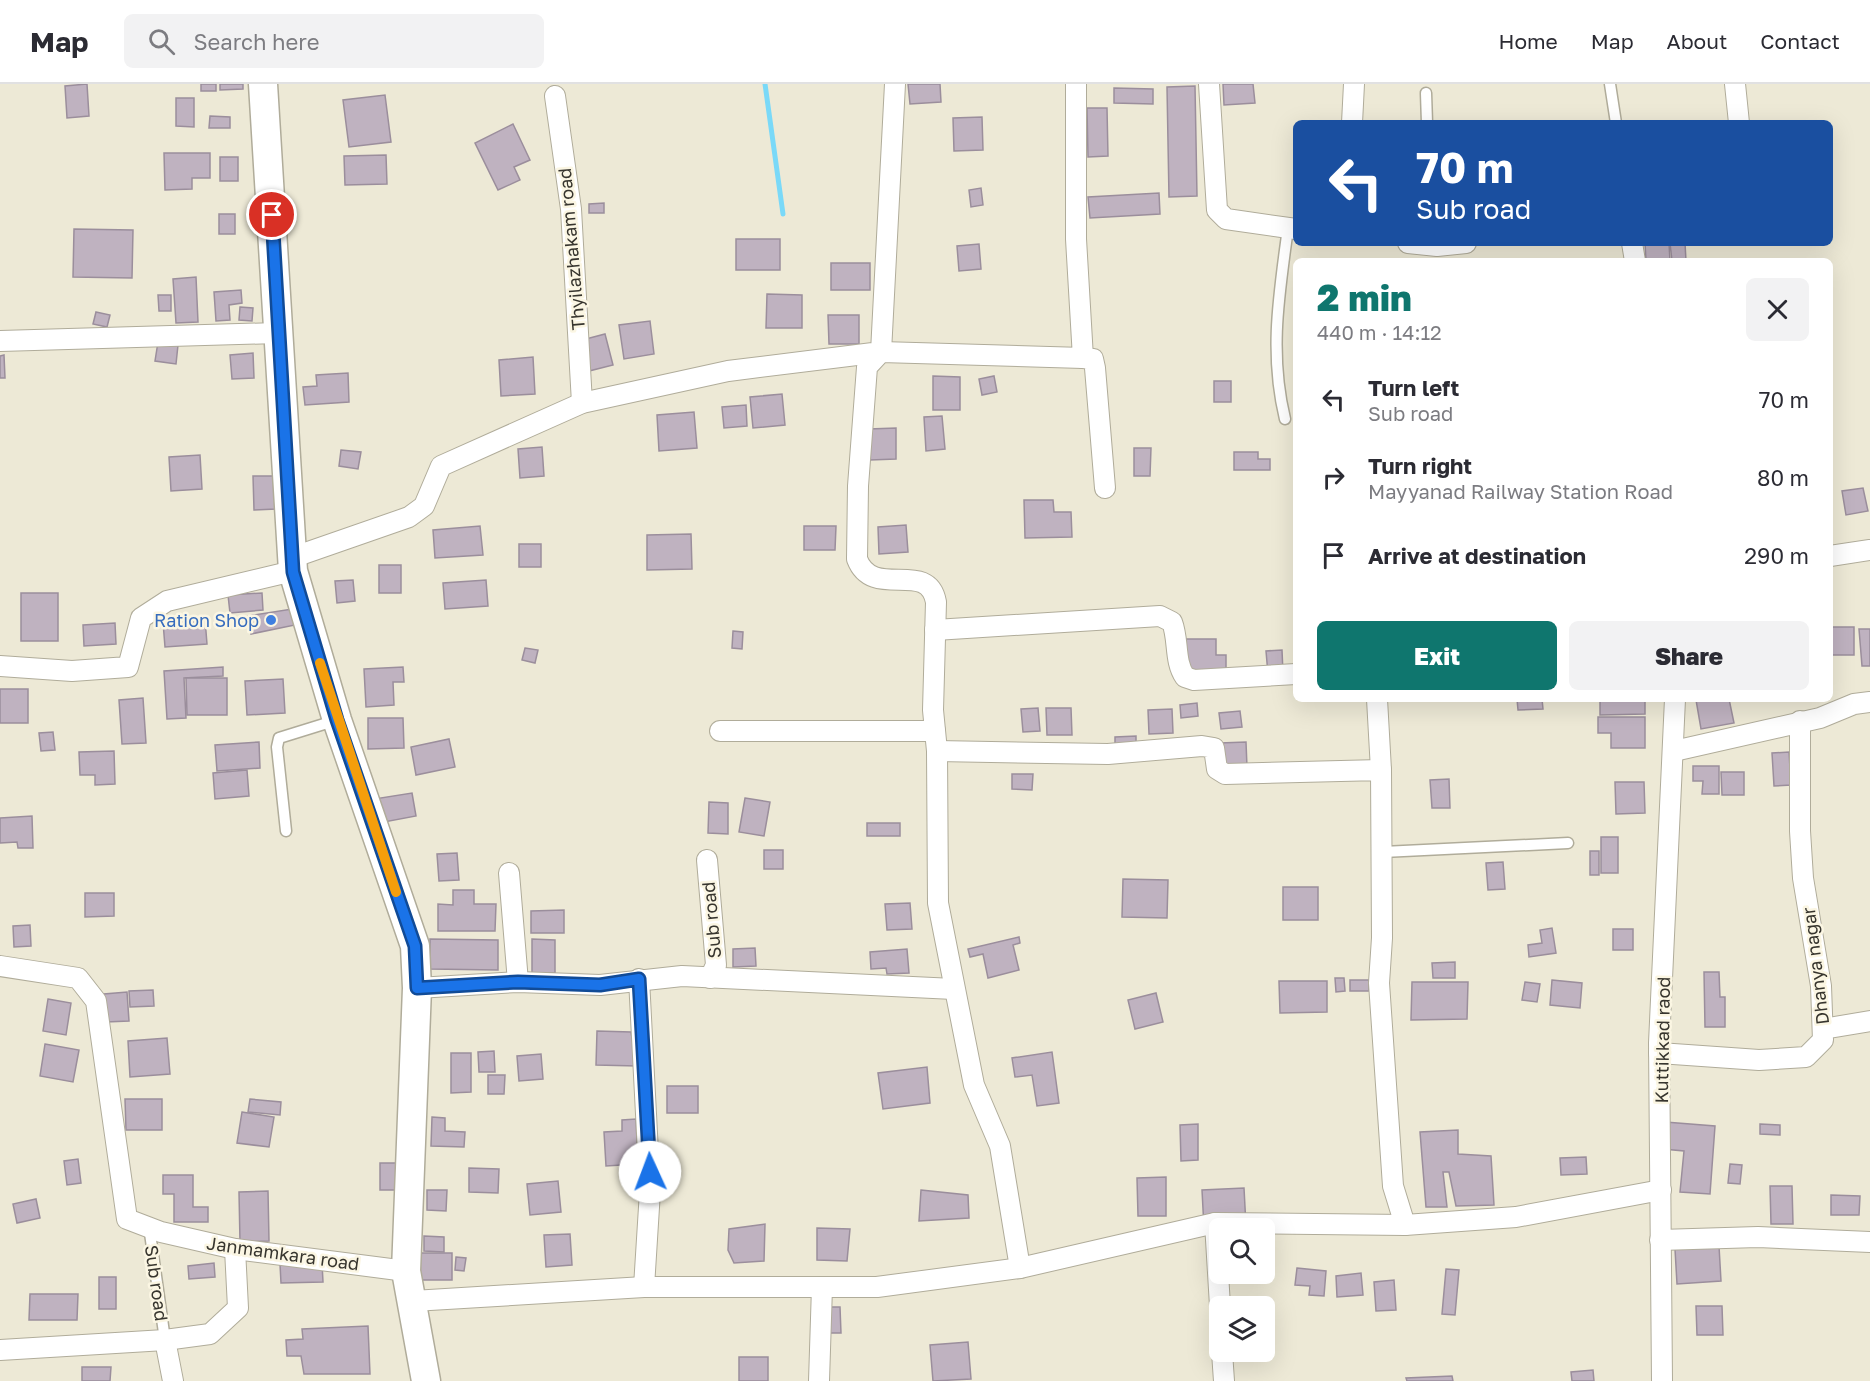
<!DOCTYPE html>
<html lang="en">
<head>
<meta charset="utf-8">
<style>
  body { margin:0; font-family:"Golos Text",sans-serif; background:#f2f2f3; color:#2b2b33; height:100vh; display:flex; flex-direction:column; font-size:22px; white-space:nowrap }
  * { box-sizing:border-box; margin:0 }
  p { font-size:20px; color:#7c7c81 }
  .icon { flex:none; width:33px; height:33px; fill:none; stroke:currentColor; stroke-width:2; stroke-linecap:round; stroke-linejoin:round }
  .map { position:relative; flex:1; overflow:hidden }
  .sheet { position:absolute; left:1293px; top:174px; width:540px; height:444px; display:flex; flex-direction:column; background:#fff; border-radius:9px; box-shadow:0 6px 24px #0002 }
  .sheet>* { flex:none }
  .top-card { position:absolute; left:1293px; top:36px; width:540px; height:126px; border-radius:9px; box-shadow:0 6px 24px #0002; background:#1a4fa0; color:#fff; overflow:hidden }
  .controls { position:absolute; left:1209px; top:1134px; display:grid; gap:12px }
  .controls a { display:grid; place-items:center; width:66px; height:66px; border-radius:9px; background:#fff; box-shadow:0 6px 24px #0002; font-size:30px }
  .pin { position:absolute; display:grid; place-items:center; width:51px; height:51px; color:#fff; margin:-26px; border:3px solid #fff; border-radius:50%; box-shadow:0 2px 6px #0007 }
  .me { position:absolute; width:66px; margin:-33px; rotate:358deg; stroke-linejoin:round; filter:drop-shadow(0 0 4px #0008) }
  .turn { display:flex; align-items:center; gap:21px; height:126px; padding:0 24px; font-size:27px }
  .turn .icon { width:78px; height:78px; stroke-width:2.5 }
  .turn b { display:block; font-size:42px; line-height:51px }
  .round { display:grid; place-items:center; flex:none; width:63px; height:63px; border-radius:9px; background:#f2f2f3 }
  .summary { display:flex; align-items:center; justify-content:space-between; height:102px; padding:0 24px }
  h1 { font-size:36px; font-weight:800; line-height:45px; color:#0f766e }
  .button { display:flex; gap:12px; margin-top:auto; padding:12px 24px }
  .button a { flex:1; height:69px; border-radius:9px; background:#0f766e; color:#fff; font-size:24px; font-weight:800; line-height:69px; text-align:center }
  .button a+a { background:#f2f2f3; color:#2b2b33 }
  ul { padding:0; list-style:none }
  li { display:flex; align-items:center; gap:18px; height:78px; padding:0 24px }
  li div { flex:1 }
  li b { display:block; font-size:22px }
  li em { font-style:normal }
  header { display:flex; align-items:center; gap:36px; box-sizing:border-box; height:84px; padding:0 30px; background:#fff; border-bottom:2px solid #e1e1e2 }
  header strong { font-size:28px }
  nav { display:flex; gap:33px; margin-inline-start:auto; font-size:21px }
  .search { width:420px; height:54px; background:#f2f2f3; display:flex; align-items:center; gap:15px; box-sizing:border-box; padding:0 21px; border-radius:9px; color:#7c7c81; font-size:22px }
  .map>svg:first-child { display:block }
</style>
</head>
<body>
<header>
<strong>Map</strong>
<div class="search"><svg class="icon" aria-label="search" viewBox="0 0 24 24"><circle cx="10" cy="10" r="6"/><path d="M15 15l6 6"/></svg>Search here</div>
<nav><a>Home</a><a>Map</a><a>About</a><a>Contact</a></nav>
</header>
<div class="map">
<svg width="1870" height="1297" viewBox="0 0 1870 1297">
  <rect width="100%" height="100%" fill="#ede9d6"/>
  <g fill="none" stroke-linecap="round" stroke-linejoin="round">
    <path stroke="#7ad9f8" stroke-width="5" d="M765,0L783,130"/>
  </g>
  <g fill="#bfb2c0" stroke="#9b8e9c" stroke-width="1.5">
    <path d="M87,0L89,32L67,34L65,2Z"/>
    <rect x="201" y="0" width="15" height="7"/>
    <path d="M220,0H243V5L220,6Z"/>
    <path d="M908,0H940L941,18L910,20Z"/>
    <path d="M1223,0H1253L1255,19L1224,21Z"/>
    <path d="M1195,2L1197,112L1169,113L1167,3Z"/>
    <path d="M1114,4L1153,5V20L1114,19Z"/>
    <path d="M385,11L391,58L349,63L343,16Z"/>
    <path d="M176,14H194V43L176,42Z"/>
    <path d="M1087,24H1107L1108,72L1088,73Z"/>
    <path d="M210,32L230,33V44H209Z"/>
    <path d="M982,33L983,66L954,67L953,34Z"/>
    <path d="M513,40L530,76L514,83L520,96L498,106L475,59Z"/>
    <path d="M164,69H210V94H192V105L165,106Z"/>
    <path d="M386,71L387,100L345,101L344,72Z"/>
    <rect x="220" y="73" width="18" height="24"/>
    <path d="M981,104L983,121L971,123L969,106Z"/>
    <path d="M1159,109L1160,130L1090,134L1088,113Z"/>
    <path d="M604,119V129H589V120Z"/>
    <rect x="219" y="130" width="16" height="20"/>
    <path d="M74,145L133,146L132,194L73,193Z"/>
    <rect x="736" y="155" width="44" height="31"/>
    <path d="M1645,159H1669L1670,177H1646Z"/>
    <path d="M1670,159H1685L1686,177H1672Z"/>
    <path d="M979,160L981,185L959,187L957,162Z"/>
    <rect x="831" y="179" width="39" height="27"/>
    <path d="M196,193L198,238L176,239L173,195Z"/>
    <path d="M241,206L242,219L229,221L230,236L216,237L214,208Z"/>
    <path d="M767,210L802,211V244H766Z"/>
    <path d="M158,211H171V227H159Z"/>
    <path d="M240,223L253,224L252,237L239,236Z"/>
    <path d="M96,228L110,231L107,243L93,240Z"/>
    <path d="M828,231H859V260H829Z"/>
    <path d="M650,237L654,270L624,275L619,241Z"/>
    <path d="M605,250L613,281L589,287L582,256Z"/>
    <path d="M158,258L178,261L176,280L155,277Z"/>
    <path d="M253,269L254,294L232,295L230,271Z"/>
    <path d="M4,271L5,294H0V272Z"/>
    <path d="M533,273L535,310L501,312L499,276Z"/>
    <path d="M348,289L349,318L305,321L303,303L317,302L316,291Z"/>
    <path d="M933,292L960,293V326H933Z"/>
    <path d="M994,292L997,308L982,311L979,295Z"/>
    <rect x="1214" y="297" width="17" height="21"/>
    <path d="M782,310L785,341L753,344L750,313Z"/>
    <path d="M746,321L747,342L724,344L722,323Z"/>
    <path d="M694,328L697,364L659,367L657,331Z"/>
    <path d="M942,332L945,365L926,367L924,333Z"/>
    <path d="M896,344V375L870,376L869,345Z"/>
    <path d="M542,363L544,392L520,394L518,365Z"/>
    <path d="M1134,364H1151L1150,392H1134Z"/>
    <path d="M341,366L361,368L358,385L339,382Z"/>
    <path d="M1234,368H1258V375H1270V386H1234Z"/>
    <path d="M200,371L202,405L171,407L169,373Z"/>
    <path d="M253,392H275L276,425L254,426Z"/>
    <path d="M1863,404L1868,427L1846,431L1842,407Z"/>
    <path d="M1024,416H1053L1054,428H1071L1072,453L1025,454Z"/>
    <path d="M906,441L908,468L879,470L878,443Z"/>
    <path d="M480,442L483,471L435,474L433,446Z"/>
    <path d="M804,442H836L835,466H804Z"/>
    <path d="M691,450L692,485L647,486V451Z"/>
    <rect x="519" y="460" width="22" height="23"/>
    <rect x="379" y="481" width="22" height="28"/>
    <path d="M353,496L355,517L337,519L335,497Z"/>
    <path d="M486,496L488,522L445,525L443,499Z"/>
    <rect x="21" y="509" width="37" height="48"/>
    <path d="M262,509L263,526L230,529L228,511Z"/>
    <path d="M292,525L295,541L251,550L248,532Z"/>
    <path d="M205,535L207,560L165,563L163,538Z"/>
    <path d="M115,539L116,560L84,562L83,541Z"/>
    <rect x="1830" y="543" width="24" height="28"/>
    <path d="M1859,545H1870V582H1862Z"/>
    <path d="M733,547L743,548L742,565L732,564Z"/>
    <path d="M1180,555H1216V571H1226V588L1180,587Z"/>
    <path d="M525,564L538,566L535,579L522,576Z"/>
    <path d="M1282,566L1283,589L1268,590L1266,567Z"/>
    <path d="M223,583V592L184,594L186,634L167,635L164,587Z"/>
    <path d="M403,583L404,598H393L394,621L366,623L364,585Z"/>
    <path d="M186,594H227V631H187Z"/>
    <path d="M283,595L285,629L247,631L245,597Z"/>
    <rect x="0" y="605" width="28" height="34"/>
    <path d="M143,614L146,659L122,660L119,616Z"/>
    <path d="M1517,615H1542L1543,625L1518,626Z"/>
    <path d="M1600,615H1645V630L1600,631Z"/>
    <path d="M1729,615L1734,639L1701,645L1696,616Z"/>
    <path d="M1197,619L1198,632L1181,634L1180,621Z"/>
    <path d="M1038,624L1040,647L1023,648L1021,625Z"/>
    <path d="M1046,624H1071L1072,651H1047Z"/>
    <path d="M1172,625L1173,649L1149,650L1148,626Z"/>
    <path d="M1240,627L1242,643L1221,645L1219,629Z"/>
    <path d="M1598,633H1645V664H1611V649H1598Z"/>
    <path d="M368,634H403L404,664L368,665Z"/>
    <path d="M53,648L55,666L41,667L39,649Z"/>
    <path d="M1136,652V661L1115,662V653Z"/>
    <path d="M449,655L455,683L416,691L411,663Z"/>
    <path d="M259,658L260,684L217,687L215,661Z"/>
    <path d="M1246,658L1247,683L1221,685L1220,659Z"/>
    <path d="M114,667L115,700L95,701V691H80L79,668Z"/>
    <path d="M1789,668L1791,701L1774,702L1772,669Z"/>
    <path d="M1693,682H1719V710H1702L1703,697H1693Z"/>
    <path d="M247,686L249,712L215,715L213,689Z"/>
    <path d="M1721,688H1744V711H1722Z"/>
    <path d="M1012,690H1033L1032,706L1012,705Z"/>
    <path d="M1449,695L1450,724H1432L1430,696Z"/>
    <path d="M1615,698H1644L1645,729L1616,730Z"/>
    <path d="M412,709L416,732L379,739L374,715Z"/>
    <path d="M745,714L770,718L764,752L739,748Z"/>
    <path d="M709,718L728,719V750L708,749Z"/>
    <path d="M32,732L33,764H18L17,758L0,759V734Z"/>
    <rect x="867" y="739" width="33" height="13"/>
    <rect x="1601" y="753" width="17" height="36"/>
    <rect x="764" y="766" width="19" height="19"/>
    <rect x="1590" y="767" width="9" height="24"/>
    <path d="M457,769L459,796L439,797L437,770Z"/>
    <path d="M1503,778L1505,805L1488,806L1486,779Z"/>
    <path d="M1123,795L1168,796L1167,834L1122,833Z"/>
    <rect x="1283" y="803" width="35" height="33"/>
    <path d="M453,806H474V820H496L495,847H438V820L453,821Z"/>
    <path d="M85,809H114V832L85,833Z"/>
    <path d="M910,819L912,845L887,846L885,820Z"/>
    <path d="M564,826V849H531V827Z"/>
    <path d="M30,841L31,862L14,863L13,842Z"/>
    <path d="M1552,844L1556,869L1529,873L1528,861L1542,859L1540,846Z"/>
    <rect x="1613" y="845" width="20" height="21"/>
    <path d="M1019,853L1020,859L1013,861L1019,886L988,894L983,870L970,873L968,865Z"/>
    <path d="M430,855L498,856V886L430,885Z"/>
    <path d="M532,855L555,856V889H532Z"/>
    <path d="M755,864L756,882L733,883V865Z"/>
    <path d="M907,865L909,889L887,890L886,884L871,885L870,868Z"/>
    <path d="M1455,878V894H1433L1432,879Z"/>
    <path d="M1704,888H1719L1720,913H1725V943H1705Z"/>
    <path d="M1335,894H1344L1345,907L1336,908Z"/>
    <rect x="1350" y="896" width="19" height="11"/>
    <path d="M1552,896L1582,899L1580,924L1550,921Z"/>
    <path d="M1279,897H1327V928L1280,929Z"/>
    <path d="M1412,898H1468L1467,935L1411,936Z"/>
    <path d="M1525,898L1540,900L1537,918L1522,916Z"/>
    <path d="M153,906L154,922L130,923L129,907Z"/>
    <path d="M127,908L129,937L106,938L104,910Z"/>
    <path d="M1156,909L1163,938L1135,945L1128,916Z"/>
    <path d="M48,915L71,919L66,951L43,947Z"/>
    <path d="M597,947L631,948L637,982L596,981Z"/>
    <path d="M167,954L170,990L130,993L128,957Z"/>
    <path d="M45,960L79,966L73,998L40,992Z"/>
    <path d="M494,967L495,988H479L478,968Z"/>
    <path d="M1052,968L1059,1019L1037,1022L1032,991L1015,993L1012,974Z"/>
    <path d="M451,969H471V1008L451,1009Z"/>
    <path d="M541,970L543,995L519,997L517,972Z"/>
    <path d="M927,983L930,1019L883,1025L878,989Z"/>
    <path d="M488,991H505L504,1010H488Z"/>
    <rect x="667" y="1002" width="31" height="27"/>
    <path d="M125,1015H162V1046H126Z"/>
    <path d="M250,1015L281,1018L280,1031L248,1028Z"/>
    <path d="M242,1028L274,1033L269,1063L237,1059Z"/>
    <path d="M432,1033L445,1034V1047L465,1048L464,1063L431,1062Z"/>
    <path d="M636,1035L638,1080L606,1082L604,1048L622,1047V1036Z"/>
    <path d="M1665,1038L1715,1042L1710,1110L1680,1108L1684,1067L1663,1065Z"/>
    <path d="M1198,1040V1076L1181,1077L1180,1041Z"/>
    <path d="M1760,1040L1780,1041V1051L1760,1050Z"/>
    <path d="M1458,1046V1070L1491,1072L1494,1121L1456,1122L1449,1088H1443L1447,1123H1426L1420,1048Z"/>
    <path d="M1586,1073L1587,1090L1561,1091L1560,1074Z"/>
    <path d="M78,1075L81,1099L67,1101L64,1077Z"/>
    <rect x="380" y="1079" width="20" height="27"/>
    <path d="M1730,1080L1742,1081L1740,1100L1728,1099Z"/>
    <path d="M469,1084L499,1085L498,1109L469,1108Z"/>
    <path d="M163,1091H193V1123H208V1138H174V1110H163Z"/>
    <path d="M1166,1093V1132H1138L1137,1094Z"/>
    <path d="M558,1097L561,1128L530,1131L527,1100Z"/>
    <path d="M1770,1102H1792L1793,1140H1771Z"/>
    <path d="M1244,1104L1246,1142L1204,1144L1202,1106Z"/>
    <path d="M427,1106H447L446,1127L427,1126Z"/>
    <path d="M921,1106L968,1111L969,1134L919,1137Z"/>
    <path d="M268,1107L269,1157L240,1158L239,1108Z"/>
    <path d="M1831,1111L1860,1112L1859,1131H1831Z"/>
    <path d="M36,1115L40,1134L17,1139L13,1120Z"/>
    <path d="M765,1140L764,1177L734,1179L728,1166L729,1145Z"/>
    <path d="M817,1144L850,1145L847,1177L817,1176Z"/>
    <path d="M570,1150L572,1181L546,1183L544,1151Z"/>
    <path d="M424,1152L444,1153V1168L424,1167Z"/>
    <path d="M1719,1162L1721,1197L1677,1200L1675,1165Z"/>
    <rect x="419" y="1169" width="33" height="27"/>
    <path d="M456,1173L466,1174L464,1187L455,1186Z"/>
    <path d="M214,1179L215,1193L189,1195L188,1182Z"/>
    <path d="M322,1179L323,1198L281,1199L280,1180Z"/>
    <path d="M1297,1184L1326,1187L1324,1212L1309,1211L1310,1202L1295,1201Z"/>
    <path d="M1446,1185L1459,1186L1455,1231L1442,1230Z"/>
    <path d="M1361,1189L1363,1211L1337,1213L1336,1192Z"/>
    <rect x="99" y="1193" width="17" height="32"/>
    <path d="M1394,1196L1396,1226L1376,1227L1374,1198Z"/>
    <path d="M30,1210H78L77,1236H29Z"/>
    <path d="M1696,1222H1722L1723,1251H1697Z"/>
    <path d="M816,1223H840L841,1249H817Z"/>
    <path d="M368,1242L370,1290H304L301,1272H287L286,1256L303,1255L302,1245Z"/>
    <path d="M968,1258L971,1295L933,1297L930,1261Z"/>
    <rect x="739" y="1273" width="29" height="24"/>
    <path d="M82,1283H111L110,1297H82Z"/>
    <path d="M1593,1286L1594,1297H1572L1571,1288Z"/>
    <path d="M1452,1292L1453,1297H1407L1406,1294Z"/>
  </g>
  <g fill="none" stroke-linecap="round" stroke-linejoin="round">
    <g stroke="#b0ac9a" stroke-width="13">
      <g id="service">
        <path d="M1610,0L1616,39"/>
        <path d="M1426,9L1427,39"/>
        <path d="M1285,335C1269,269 1279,211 1288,144"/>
        <path d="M286,747L277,663L279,654L337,636"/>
        <path d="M1383,768L1568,759"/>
        <path d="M149,1142L165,1256"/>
      </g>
    </g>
    <g stroke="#b0ac9a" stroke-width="22">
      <g id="minor">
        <path d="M1209,0L1217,126L1226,135L1296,145"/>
        <path d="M1735,0L1739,39"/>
        <path d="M555,12L571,125L582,319"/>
        <path d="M1352,39L1354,0"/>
        <path d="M1408,159L1437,162L1466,159"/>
        <path d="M1632,159L1635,177"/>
        <path d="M0,257L277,249"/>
        <path d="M1083,274L1093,275L1095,284L1105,404"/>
        <path d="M1830,472L1870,466"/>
        <path d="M294,473L409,433L424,422L441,382L582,319L728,287L881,268L895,0"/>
        <path d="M935,546L1160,532L1172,538C1179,556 1174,577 1185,593L1194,596L1296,590"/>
        <path d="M0,582L72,587L128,583L141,534L167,517L293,487"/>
        <path d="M1377,615L1381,686"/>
        <path d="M720,647H935"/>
        <path d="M937,667L1108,670L1202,662L1214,664L1217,685L1225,690L1381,686L1382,854L1379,899L1393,1102L1405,1141"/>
        <path d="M1674,667L1820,634L1854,620L1870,618"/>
        <path d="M707,776L716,881L710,894"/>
        <path d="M509,789L518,898"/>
        <path d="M0,882L78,894L96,917L127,1135L161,1148L235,1165L406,1187"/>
        <path d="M639,895L650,1107L644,1203"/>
        <path d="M417,904L518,898L600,901L682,892L954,905"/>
        <path d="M1823,945L1870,937"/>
        <path d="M1659,969L1759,976L1806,973L1823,956L1821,902L1803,794L1800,747V637"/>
        <path d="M1215,1139L1220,1222"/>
        <path d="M1660,1156L1758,1153L1870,1158"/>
        <path d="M1020,1184L1000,1062L974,1001L938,819L937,667L933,626L936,518C928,474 873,517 857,475L858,402L867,283L881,268L1083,274L1076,155V0"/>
        <path d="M413,1217L644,1203H877L1020,1184L1215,1139L1405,1141L1516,1133L1661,1106"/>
        <path d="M165,1256L173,1297"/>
        <path d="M0,1266L165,1256L210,1250L238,1224L235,1165"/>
        <path d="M1222,1268L1224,1297"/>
        <path d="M819,1297L822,1203"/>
        <path d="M1662,1297L1659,959L1675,615"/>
      </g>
    </g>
    <g stroke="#b0ac9a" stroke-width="31">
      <path id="secondary" d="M263,0L293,487L337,636L415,862L417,904L406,1187L426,1297"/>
    </g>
    <use href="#service" stroke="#fff" stroke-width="10"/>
    <use href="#minor" stroke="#fff" stroke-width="20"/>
    <use href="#secondary" stroke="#fff" stroke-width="28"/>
  </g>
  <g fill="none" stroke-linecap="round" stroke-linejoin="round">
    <g stroke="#114b97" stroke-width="15">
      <path id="route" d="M272,131L293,488L337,636L415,862L417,904L518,898L600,901L639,895L650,1088"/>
    </g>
    <use href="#route" stroke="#1a73e8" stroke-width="10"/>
    <path stroke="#f59e0b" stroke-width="10" d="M320,579L396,808"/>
  </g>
  <circle fill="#3f7fe0" stroke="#fbf6e3" stroke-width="2" cx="271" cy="536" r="6"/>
  <g text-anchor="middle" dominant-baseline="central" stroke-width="5" stroke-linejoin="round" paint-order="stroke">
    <g font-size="18" fill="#37352e" stroke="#fbf6e3">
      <text transform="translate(571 165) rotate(-95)">Thyilazhakam road</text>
      <text transform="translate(711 836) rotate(-95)">Sub road</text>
      <text transform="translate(1815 882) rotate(-97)">Dhanya nagar</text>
      <text transform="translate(1662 956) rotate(-89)">Kuttikkad raod</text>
      <text transform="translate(283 1169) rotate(8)">Janmamkara road</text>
      <text transform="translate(157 1199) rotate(82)">Sub road</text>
    </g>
    <g font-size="18" fill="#366cbe" stroke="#fbf6e3" text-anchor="end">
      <text x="259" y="536">Ration Shop</text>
    </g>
  </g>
</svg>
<div class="controls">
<a><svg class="icon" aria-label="search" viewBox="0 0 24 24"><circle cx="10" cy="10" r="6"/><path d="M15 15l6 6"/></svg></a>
<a><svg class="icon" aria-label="layers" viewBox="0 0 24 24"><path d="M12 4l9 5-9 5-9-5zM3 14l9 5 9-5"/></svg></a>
</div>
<div class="pin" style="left:272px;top:131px;background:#d93025"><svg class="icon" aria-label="arrive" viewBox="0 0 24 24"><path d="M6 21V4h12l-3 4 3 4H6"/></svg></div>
<svg class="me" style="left:650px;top:1088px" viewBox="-20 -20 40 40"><circle r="19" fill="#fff"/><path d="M0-13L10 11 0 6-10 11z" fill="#1a73e8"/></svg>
<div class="top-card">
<div class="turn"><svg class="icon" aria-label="left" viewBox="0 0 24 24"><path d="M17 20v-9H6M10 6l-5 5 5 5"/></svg><div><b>70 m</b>Sub road</div></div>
</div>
<section class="sheet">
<div class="summary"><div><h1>2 min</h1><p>440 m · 14:12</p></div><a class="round"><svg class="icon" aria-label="close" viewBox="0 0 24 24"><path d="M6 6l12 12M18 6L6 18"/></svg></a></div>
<ul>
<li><svg class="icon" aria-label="left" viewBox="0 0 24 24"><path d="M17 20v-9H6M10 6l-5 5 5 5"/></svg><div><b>Turn left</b><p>Sub road</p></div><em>70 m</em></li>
<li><svg class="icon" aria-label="right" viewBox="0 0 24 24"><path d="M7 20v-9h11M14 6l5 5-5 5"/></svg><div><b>Turn right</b><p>Mayyanad Railway Station Road</p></div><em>80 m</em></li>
<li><svg class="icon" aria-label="arrive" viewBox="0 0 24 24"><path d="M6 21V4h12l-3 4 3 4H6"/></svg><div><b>Arrive at destination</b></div><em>290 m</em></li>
</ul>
<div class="button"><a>Exit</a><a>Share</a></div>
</section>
</div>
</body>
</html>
